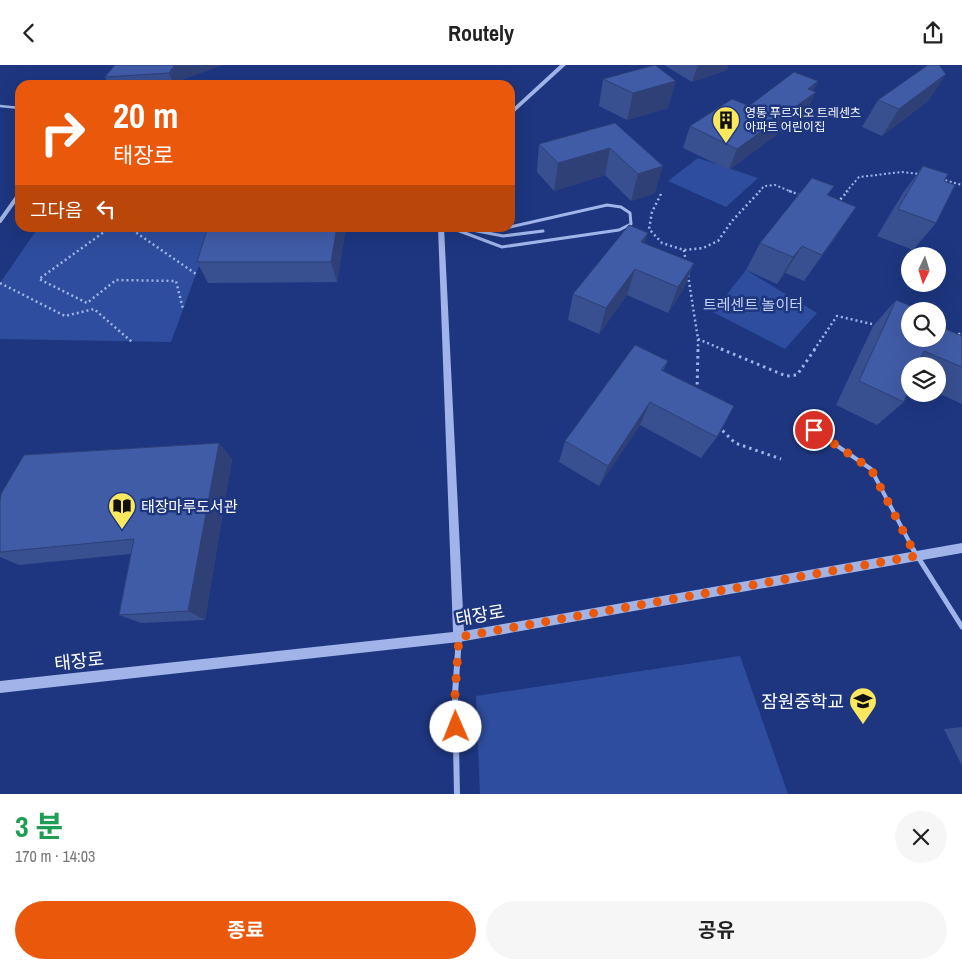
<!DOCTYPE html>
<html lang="ko">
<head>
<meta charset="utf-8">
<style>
  body { margin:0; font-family:"Archivo Narrow","Noto Sans KR",sans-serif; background:#f6f6f6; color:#222; height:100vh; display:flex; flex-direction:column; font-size:19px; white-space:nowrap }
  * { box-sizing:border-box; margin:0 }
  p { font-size:16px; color:#767676 }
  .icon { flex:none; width:28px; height:28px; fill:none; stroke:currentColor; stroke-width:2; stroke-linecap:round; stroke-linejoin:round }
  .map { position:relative; height:729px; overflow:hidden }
  .drawer { display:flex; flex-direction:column; background:#fff; flex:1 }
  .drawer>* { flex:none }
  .top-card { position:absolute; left:15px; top:15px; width:500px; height:152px; border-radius:15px; box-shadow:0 5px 20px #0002; background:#ea580c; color:#fff; overflow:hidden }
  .needle { width:32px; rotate:184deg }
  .tools { position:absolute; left:901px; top:182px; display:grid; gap:10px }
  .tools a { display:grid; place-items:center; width:45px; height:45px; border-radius:50%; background:#fff; box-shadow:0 5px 20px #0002; font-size:25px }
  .pin { position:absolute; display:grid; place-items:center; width:42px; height:42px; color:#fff; margin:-21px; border:2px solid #fff; border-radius:50%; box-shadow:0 1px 5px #0007 }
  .me { position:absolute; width:55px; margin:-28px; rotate:359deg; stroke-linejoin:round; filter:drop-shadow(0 0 4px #0008) }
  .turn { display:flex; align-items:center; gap:18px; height:105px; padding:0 15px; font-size:22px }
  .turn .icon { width:65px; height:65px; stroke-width:2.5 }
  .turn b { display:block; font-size:35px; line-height:42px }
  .then { display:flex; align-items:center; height:48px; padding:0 15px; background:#0003; gap:10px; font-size:19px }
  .round { display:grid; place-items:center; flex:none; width:52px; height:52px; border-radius:26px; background:#f6f6f6 }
  .summary { display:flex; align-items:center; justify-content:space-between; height:85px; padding:0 15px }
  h1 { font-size:30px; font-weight:700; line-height:38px; color:#1e9e55 }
  .action { display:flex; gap:10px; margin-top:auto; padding:10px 15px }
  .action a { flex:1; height:58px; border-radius:30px; background:#ea580c; color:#fff; font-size:20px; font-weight:700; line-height:58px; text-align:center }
  .action a+a { background:#f6f6f6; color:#222 }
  header { display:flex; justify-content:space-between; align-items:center; height:65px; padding:0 15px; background:#fff; font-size:22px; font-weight:700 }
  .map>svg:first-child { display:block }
</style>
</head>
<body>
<header><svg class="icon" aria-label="back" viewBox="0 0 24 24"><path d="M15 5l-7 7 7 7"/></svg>Routely<svg class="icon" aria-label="share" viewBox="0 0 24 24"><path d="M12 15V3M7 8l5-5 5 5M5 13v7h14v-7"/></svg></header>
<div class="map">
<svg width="962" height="729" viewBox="0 0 962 729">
  <rect width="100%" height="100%" fill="#1d367f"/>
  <g fill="#2f4d9e">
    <path d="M698,93L758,113L726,142L668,116Z"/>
    <path d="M38,163H213L171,277L0,274V218Z"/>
    <path d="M746,205L817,248L785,284L713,247Z"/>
    <path d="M740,591L788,729H480L476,631Z"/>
  </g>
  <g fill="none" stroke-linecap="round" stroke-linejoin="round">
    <g stroke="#a0b4e9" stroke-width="2" stroke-dasharray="2 2.5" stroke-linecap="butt">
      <path d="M941,114L962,120"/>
      <path d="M759,127L764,121L775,120L792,127"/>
      <path d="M846,127L859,112L902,107L920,109"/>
    </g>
    <g stroke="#a0b4e9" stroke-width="2.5" stroke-dasharray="2 3" stroke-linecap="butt">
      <path d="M789,126L803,131"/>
      <path d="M661,129L652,147L649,164L662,178L684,185L703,183L718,176L732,156L760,126"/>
      <path d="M837,138L848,126"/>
      <path d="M111,162L39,214L87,238L116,215L176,216L183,244"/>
      <path d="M128,162L196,209"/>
      <path d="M684,185L686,199"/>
      <path d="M688,210L698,274V285"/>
      <path d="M0,218L65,251L94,244L132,277"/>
      <path d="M955,273L962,266"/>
      <path d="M698,274L724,285"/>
      <path d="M814,285L837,251L876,260"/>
    </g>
    <g stroke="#a0b4e9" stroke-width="3" stroke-dasharray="2.5 4" stroke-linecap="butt">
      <path d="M721,284L786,311L797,310L815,284"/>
      <path d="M697,326L698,284"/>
      <path d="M718,361L735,378L781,394"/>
    </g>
    <path stroke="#a0b4e9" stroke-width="2.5" d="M0,41L20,43"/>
    <g stroke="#a0b4e9" stroke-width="3">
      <path d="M449,162L502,182L619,165L631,159L630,148L621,142L607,140L510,162"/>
      <path d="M457,162L503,171L543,166"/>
      <path d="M501,162H507"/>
    </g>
    <path stroke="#a0b4e9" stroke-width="4" d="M814,365L871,404L912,482"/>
    <path stroke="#a0b4e9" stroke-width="5" d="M911,481L962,562"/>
    <path stroke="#a0b4e9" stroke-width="3" d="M104,20L112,11"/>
    <path stroke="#a0b4e9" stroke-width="4" d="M0,156L20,128"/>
    <path stroke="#a0b4e9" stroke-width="6" d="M457,729L455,629L459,572"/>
    <g fill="#a0b4e9" fill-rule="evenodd">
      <path d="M560,0H566L510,51V46Z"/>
      <path d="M438,162H444L464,566L962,478V488L459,577L0,628V616L453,567Z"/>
    </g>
  </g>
  <g fill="#384f90">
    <path d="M222,0L181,15L177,20H109L105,12Z"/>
    <path d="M664,0H728L727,5L692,17Z"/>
    <path d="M946,9L928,36L882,71L862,62L878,35Z"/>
    <path d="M603,14L668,43L627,55L599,41Z"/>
    <path d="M818,16L813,26L806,48L729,105L683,83L690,61Z"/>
    <path d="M615,58L655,128L631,136L605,110L554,126L537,107L539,79Z"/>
    <path d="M923,101L944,116L936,158L913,185L877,171L903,128Z"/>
    <path d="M828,131L838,169L804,216L785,208L777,219L746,205L760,178Z"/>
    <path d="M208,162H346L337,217L208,218L197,197Z"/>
    <path d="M645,179L694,198L683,225L668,248L627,230L599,269L568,255L573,229Z"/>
    <path d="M896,235L910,274L962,271V339L938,328V301H910L904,337L877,360L836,340L873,261Z"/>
    <path d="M668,296L663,306L717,372L701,393L640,360L599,421L559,397L565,376Z"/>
    <path d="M219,378L232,394L205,555L141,558L119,550L131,489L19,500L0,492V437Z"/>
    <path d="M962,662V701L944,664Z"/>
  </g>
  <g fill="#2e4075">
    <path d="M176,0H222L181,15L177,20H174L169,8L174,1Z"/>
    <path d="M698,0H728L727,5L692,17Z"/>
    <path d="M946,9L928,36L882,71L899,44Z"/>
    <path d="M676,16L668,43L627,55L633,28Z"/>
    <path d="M818,16L811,31L816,27L806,48L729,105L737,84Z"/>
    <path d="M610,83L605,110L554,126L558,98Z"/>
    <path d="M663,101L655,128L631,136L638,109Z"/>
    <path d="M856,142L838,169L804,216L822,190Z"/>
    <path d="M337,162H346L337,217L331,197Z"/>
    <path d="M648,168L640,195L641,177Z"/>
    <path d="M802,181L785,208L777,219L793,192Z"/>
    <path d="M694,198L683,225L668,248L678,222Z"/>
    <path d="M635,204L627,230L599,269L606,243Z"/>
    <path d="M650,337L640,360L599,421L608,401Z"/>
    <path d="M219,378L232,394L205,555L188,546Z"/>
  </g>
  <g fill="#415ca7" stroke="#2e4075">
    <path d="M115,0H176L174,1L169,8L105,12Z"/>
    <path d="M655,0L676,16L633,28L603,14Z"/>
    <path d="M928,0H939L946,9L899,44L878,35Z"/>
    <path d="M794,7L818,16L808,24L816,27L737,84L690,61L732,34L749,41Z"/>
    <path d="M615,58L663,101L638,109L610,83L558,98L539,79Z"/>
    <path d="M923,101L948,109L944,116L955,120L936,158L898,144Z"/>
    <path d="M812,113L834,121L827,130L856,142L822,190L802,181L793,192L760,178Z"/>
    <path d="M629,160L648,168L641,177L694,198L678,222L635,204L606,243L573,229Z"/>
    <path d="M208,162H337L331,197H197Z"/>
    <path d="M896,235L923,246H910V274H938V261L962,271V302L924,286L918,301H910V321L904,337L859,316Z"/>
    <path d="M635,280L668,296L661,305L734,341L717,372L650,337L608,401L565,376Z"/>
    <path d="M219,378L188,546L119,550L134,474L0,487V437L1,429L24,390Z"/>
  </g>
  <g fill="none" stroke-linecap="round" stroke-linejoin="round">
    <path stroke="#ea580c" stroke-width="9" stroke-dasharray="0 16.2" d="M456,662L455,629L459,572L916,491L871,404L814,365"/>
  </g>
  <defs>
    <g id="building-pin" transform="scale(1.4375)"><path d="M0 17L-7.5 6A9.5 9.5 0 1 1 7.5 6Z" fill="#f9e85e" stroke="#1d367f"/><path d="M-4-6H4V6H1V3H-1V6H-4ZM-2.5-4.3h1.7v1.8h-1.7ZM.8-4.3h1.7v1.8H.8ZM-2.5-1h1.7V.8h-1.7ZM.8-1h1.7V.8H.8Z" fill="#111"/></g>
    <g id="library-pin" transform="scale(1.4375)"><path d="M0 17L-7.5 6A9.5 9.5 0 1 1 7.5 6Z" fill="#f9e85e" stroke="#1d367f"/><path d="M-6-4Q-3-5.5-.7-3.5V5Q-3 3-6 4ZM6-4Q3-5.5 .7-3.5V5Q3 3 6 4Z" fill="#111"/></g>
    <g id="school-pin" transform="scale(1.4375)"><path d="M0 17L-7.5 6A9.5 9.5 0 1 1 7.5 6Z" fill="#f9e85e" stroke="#1d367f"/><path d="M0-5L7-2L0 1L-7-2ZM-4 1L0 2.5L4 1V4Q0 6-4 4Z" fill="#111"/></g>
  </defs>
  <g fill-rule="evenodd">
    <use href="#building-pin" x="726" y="55"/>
    <use href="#library-pin" x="122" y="441"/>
    <use href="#school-pin" x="863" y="636"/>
  </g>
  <g text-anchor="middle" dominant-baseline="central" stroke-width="5" stroke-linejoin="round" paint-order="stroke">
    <g font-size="12" fill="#fff" stroke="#1d367f" text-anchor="start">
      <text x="745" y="48">영통 푸르지오 트레센츠<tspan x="745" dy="14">아파트 어린이집</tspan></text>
    </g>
    <g font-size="15" fill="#c4d2f7" stroke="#1d367f">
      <text x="753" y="239">트레센트 놀이터</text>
    </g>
    <g font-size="15" fill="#fff" stroke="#1d367f" text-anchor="start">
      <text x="141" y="441">태장마루도서관</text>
    </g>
    <g font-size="18" fill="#fff" stroke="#1d367f">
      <text transform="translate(480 550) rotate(-10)">태장로</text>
      <text transform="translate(79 596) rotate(-6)">태장로</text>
    </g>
    <g font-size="18" fill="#fff" stroke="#1d367f" text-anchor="end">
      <text x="844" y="636">잠원중학교</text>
    </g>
  </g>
</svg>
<div class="tools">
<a><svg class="needle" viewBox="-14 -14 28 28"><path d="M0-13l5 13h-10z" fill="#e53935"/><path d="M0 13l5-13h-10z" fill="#767676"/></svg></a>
<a><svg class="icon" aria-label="search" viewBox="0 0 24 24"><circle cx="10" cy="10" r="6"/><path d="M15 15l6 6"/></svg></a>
<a><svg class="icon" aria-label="layers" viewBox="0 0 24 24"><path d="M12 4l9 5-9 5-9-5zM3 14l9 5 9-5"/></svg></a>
</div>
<div class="pin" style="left:814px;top:365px;background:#d93025"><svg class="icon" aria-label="arrive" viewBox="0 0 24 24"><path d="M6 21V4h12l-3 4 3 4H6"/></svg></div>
<svg class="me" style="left:456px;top:662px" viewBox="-20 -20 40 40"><circle r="19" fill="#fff"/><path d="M0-13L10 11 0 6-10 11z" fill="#ea580c"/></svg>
<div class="top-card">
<div class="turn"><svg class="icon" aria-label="right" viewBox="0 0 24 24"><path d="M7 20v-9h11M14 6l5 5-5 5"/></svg><div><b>20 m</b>태장로</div></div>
<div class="then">그다음<svg class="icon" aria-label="left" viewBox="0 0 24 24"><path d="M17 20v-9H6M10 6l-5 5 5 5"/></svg></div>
</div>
</div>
<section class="drawer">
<div class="summary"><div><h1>3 분</h1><p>170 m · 14:03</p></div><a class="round"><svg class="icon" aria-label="close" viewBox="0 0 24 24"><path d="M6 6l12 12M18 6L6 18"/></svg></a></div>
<div class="action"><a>종료</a><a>공유</a></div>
</section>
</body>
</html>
